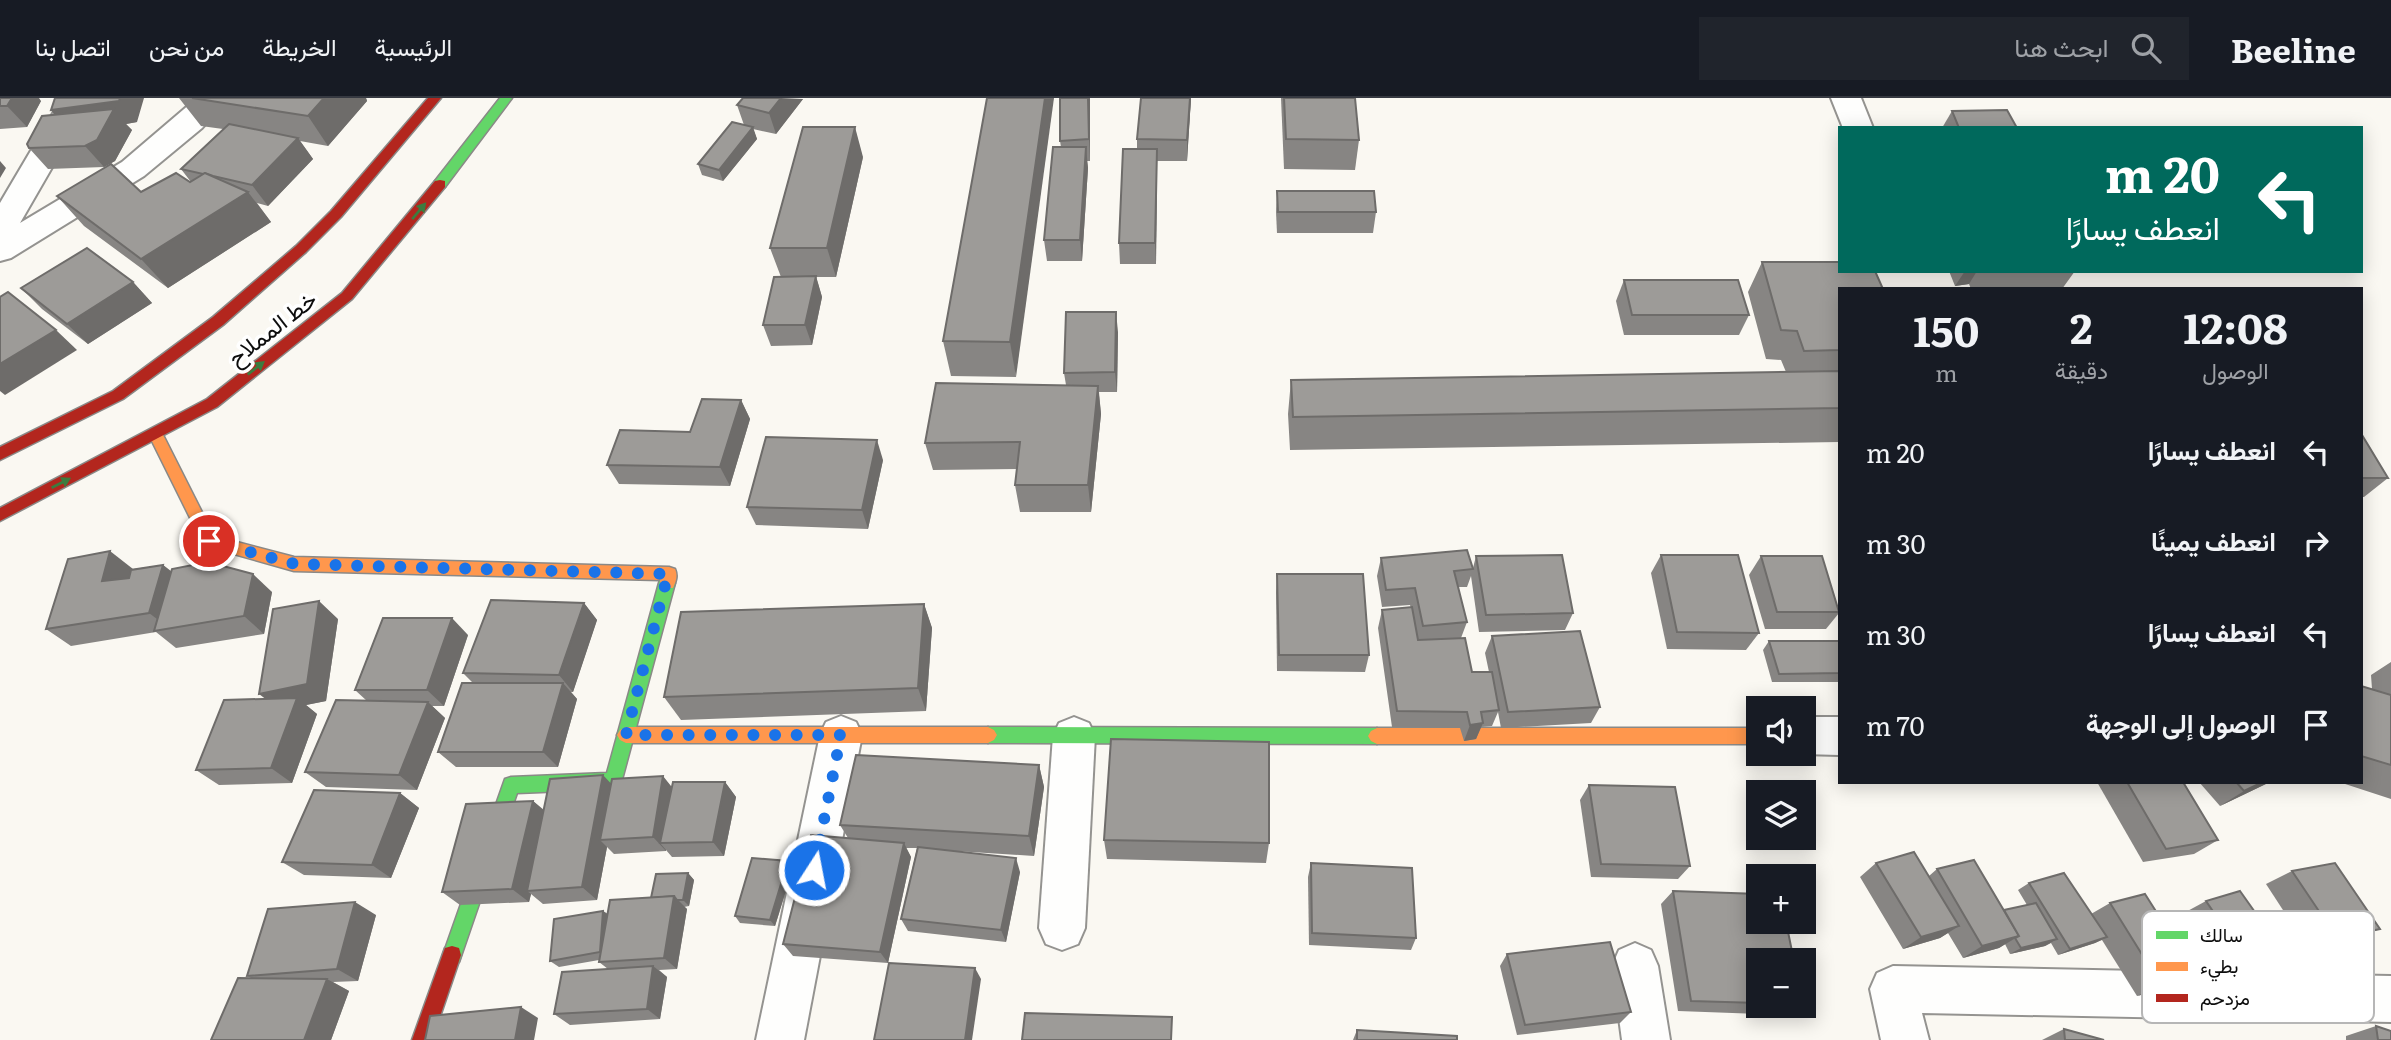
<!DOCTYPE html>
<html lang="ar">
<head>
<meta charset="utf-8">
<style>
  body { margin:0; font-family:Literata,Vazirmatn,serif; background:#20242c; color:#f1f3f6; direction:rtl; height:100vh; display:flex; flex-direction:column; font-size:26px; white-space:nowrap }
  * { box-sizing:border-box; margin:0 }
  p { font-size:23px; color:#9ea1a6 }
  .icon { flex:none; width:38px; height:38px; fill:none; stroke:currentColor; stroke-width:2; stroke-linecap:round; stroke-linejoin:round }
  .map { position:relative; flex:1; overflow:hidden; direction:ltr }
  .drawer { position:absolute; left:1838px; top:189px; width:525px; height:497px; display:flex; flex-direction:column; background:#171b24; border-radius:0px; box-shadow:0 4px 18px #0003; direction:rtl }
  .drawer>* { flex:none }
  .top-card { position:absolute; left:1838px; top:28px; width:525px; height:147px; border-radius:0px; box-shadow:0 4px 18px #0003; direction:rtl; background:#00695c; color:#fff; overflow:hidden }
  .fabs { position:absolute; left:1746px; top:598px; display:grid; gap:14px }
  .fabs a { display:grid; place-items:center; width:70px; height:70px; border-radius:0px; background:#171b24; box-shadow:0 4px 18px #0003; font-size:35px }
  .pin { position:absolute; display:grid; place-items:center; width:60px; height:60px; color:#fff; margin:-30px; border:4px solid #fff; border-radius:50%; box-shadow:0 2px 7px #0007 }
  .me { position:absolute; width:77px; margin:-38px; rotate:11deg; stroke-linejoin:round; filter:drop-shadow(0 0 5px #0008) }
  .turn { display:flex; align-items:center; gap:24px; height:147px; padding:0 28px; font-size:32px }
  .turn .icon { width:91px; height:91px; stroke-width:2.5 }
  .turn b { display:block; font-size:49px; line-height:60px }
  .eta { display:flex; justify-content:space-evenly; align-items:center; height:119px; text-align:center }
  .eta b { font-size:42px; font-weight:700; line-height:49px }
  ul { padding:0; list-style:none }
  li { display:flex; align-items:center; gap:21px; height:91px; padding:0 28px }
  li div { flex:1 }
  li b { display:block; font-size:26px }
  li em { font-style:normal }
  header { display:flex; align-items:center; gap:42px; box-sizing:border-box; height:98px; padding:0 35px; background:#171b24; border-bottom:2px solid #363941 }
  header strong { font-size:33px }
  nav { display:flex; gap:38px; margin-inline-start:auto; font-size:24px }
  .search { width:490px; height:63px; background:#20242c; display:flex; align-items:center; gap:18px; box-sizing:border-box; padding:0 24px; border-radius:0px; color:#9ea1a6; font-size:26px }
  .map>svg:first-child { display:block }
</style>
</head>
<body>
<header>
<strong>Beeline</strong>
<div class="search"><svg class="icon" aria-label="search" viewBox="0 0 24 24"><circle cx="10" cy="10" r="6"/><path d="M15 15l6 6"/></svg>ابحث هنا</div>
<nav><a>الرئيسية</a><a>الخريطة</a><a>من نحن</a><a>اتصل بنا</a></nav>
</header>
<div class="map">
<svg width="2391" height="942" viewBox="0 0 2391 942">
  <rect width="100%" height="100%" fill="#faf8f2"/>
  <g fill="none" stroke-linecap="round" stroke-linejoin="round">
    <g stroke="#949390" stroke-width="4">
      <g id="street">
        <path d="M62,0H92L20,125L122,64L197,0H229L202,30L144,78L11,160L0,163V105Z"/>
        <path d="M1831,0H1861L1873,30H1843Z"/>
        <path d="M841,618L856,624L862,637L804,942H756L820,637L826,624Z"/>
        <path d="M1074,619L1089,625L1095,638L1085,830L1078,846L1062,852L1046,846L1039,830L1053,638L1059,625Z"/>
        <path d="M1804,619H1839V657L1802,656Z"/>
        <path d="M1635,845L1651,852L1658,868L1670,942H1622L1612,868L1619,852Z"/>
        <path d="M1893,868L2391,878V924L1922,915L1929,942H1881L1870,891L1877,875Z"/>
      </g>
    </g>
    <g stroke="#8a8987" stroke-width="3">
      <g id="fast">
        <path d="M500,0H512L445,89H435V83Z"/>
        <path d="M667,478L673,480L675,485L620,689L614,691L517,695L459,864L452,866L445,864L443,857L505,681L511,679L607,675L659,485L661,480Z"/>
        <path d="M988,629L1377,630L1383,633L1386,638L1383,643L1377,646L988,645L982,642L979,637L982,632Z"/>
      </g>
    </g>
    <g stroke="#8a8987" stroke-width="3">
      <g id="slow">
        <path d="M156,331L161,333L214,438L294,459L669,469L675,471C678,478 676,483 673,490H661L660,482L294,473L209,449L204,448L149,337Z"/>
        <path d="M626,629H988L994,632L997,637L994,642L988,645H626L620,642L617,637L620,632Z"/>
        <path d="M1377,630H1759V646H1377L1371,643L1368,638L1371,633Z"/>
      </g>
    </g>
    <g stroke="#8a8987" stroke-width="3">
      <g id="jam">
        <path d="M428,0H441L341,119L306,154L223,227L123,301L0,362V349L113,293L213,219L296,148L331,113Z"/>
        <path d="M440,82L445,83V89L352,201L217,309L0,423V410L207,301L342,195L435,83Z"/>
        <path d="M452,848L459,850L461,857L432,942H412L445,850Z"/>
      </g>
    </g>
    <use href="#street" fill="#fefefd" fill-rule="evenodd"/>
    <use href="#fast" fill="#63d668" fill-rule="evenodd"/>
    <use href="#slow" fill="#ff974d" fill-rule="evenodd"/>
    <use href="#jam" fill="#b3261e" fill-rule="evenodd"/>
  </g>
  <g fill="#878583">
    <path d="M0,0L41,3L27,29L0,31Z"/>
    <path d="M179,0H366L367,3L328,48L300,43L313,61L268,108L257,105L271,124L168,190L84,128L57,98L141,94L191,84L181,71L223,31L201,28Z"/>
    <path d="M987,0L1016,279L951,278L943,243Z"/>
    <path d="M1090,0V63H1087L1088,70L1082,163H1047L1044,142L1061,49L1060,43Z"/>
    <path d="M1141,0H1191L1187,63H1157L1156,166H1120L1119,145L1137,51V41Z"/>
    <path d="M1281,0H1355L1359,42L1355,72L1284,71Z"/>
    <path d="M803,1L776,36L753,31L757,41L723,83L702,77L698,66L744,27L737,7Z"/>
    <path d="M51,12L137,24L126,26L132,32L115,63L104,69L48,71L29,50L54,17Z"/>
    <path d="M1952,13L2017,30H1942Z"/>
    <path d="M863,59L836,179H816L822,199L812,247L771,248L763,227L781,179L770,150Z"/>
    <path d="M1277,93L1376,114L1373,135H1277L1276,114Z"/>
    <path d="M1762,164L1839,191V344L1290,352L1288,316L1291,282L1786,274L1781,262L1766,261L1748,194Z"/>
    <path d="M1949,173H2075L2062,191H1971L1969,186L1955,188Z"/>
    <path d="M1624,182L1749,217L1739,237H1624L1616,203Z"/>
    <path d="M133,184L152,205L88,246L42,211L21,190Z"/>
    <path d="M1118,234L1117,294H1099L1101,316L1091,414H1020L1015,387L1017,371L933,372L925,345L1066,287L1064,275Z"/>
    <path d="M741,302L750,321L730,388L619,386L607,367L690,334Z"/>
    <path d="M2361,337L2388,380L2364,399H2361Z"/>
    <path d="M883,362L868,431L756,427L747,409Z"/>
    <path d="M1661,457L1759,535L1746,552L1667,551L1651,475Z"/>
    <path d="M1476,458L1573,515L1565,532L1479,534L1471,478L1467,489H1458L1467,524L1461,540L1472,574H1489L1485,555L1492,538L1600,609L1591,625L1501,630L1498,614L1492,628L1481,629L1476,641L1464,643L1460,630L1392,629L1378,530L1382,512L1411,510L1410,507L1382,509L1377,478L1381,460L1473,470Z"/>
    <path d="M1761,458L1839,512V515L1826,531H1765L1749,477Z"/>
    <path d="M163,467L171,473L272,494L264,536L176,550L156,534L71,548L46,531L133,471Z"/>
    <path d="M1277,476L1369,557L1365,574L1277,573L1276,494Z"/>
    <path d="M584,505L597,522L573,594H571L577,601L558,669H456L438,654L473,585L463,575Z"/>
    <path d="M924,506L932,530L926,613L681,622L664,599Z"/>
    <path d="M338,521L326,603L306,607L317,616L292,685L219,687L196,672L266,601Z"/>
    <path d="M468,537L444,608H432L445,620L417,692L326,689L305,674L367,603L355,592Z"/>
    <path d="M1769,543H1839V584H1772L1763,552Z"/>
    <path d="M2391,564V701L2339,684H2361V588L2372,591L2371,577Z"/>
    <path d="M1039,667L1044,689L1034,758L940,752L1020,774L1006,844L908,833L901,821L917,750H906L911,759L888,865L793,858L783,846L848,740L840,727Z"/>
    <path d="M725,684L736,699L724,758L672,759L666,752V753L614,756L607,749L597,802L543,806L531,796L529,804L460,807L442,794L533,703L544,712L611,686L672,690Z"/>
    <path d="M2097,684H2183L2218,742L2194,756L2143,764Z"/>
    <path d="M2199,684H2270L2220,708Z"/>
    <path d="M1589,687L1690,768L1678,781L1591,779L1580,702Z"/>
    <path d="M400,695L419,710L391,780L304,777L282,764Z"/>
    <path d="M1104,742L1269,745L1266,765L1107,761Z"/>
    <path d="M788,763L793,770L775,828L740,825L735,818Z"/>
    <path d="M1311,765L1416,840L1411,852L1309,847L1308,779Z"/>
    <path d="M1876,765L1929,778L1937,771L2004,812L2027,807L2018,792L2029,785L2091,816L2110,805L2197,878L2172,889L2137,898L2102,842L2095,845L2058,857L2051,845L2045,848L2010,856L2005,846L1999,850L1963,860L1948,835L1940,840L1903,851L1860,779Z"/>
    <path d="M2292,773L2380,831L2351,843L2309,852L2266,786Z"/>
    <path d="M688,775L694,782L689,808L684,809L687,811L677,871L659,872L667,879L660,921L570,927L554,916L608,871L599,864V862L559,869L550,863L603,813L608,816L651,800Z"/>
    <path d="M1673,793L1759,863V908H1801L1788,917L1678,913L1661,806Z"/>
    <path d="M2206,803L2303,882L2275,893L2240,903L2182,816Z"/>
    <path d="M376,817L358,883L333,884L349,893L331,942H211L251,880L247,878Z"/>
    <path d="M1507,856L1631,914L1620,925L1517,937L1500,868Z"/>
    <path d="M2376,928L2391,942H2346V938Z"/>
    <path d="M2064,931L2104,942H2042Z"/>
    <path d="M1357,932L1457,942H1353Z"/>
  </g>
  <g fill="#6e6c6a">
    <path d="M12,0H39L41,3L27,29L7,8Z"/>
    <path d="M120,0H144L137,24L126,26L132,32L115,63L104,69L85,48L69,34L51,12Z"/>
    <path d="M324,0H366L367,3L328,48L308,18Z"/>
    <path d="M781,0L803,1L776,36L769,15Z"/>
    <path d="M1045,0H1054L1016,279L1010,244Z"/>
    <path d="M1088,0H1090V63L1089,41Z"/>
    <path d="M1190,0H1191L1187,63V42Z"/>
    <path d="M753,29L757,41L723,83L719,72Z"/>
    <path d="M855,29L863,59L836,179L827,150Z"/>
    <path d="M298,40L313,61L268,108L252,87Z"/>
    <path d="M1086,49L1088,70L1082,163L1080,142Z"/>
    <path d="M1157,51V72L1156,166L1155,145Z"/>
    <path d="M0,63L6,70L0,80Z"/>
    <path d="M248,94L271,124L168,190L141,161Z"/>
    <path d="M1965,173H1977L1969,186L1955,188Z"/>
    <path d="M816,178L822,199L812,247L805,227Z"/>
    <path d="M133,184L152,205L88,246L67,226Z"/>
    <path d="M1116,214L1118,234L1117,294L1115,274Z"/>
    <path d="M56,232L77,252L5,297L0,293V266Z"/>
    <path d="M1098,288L1101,316L1091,414L1088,387Z"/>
    <path d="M741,302L750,321L730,388L720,369Z"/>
    <path d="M877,342L883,362L868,431L862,412Z"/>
    <path d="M110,453L133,471L125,501L102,483Z"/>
    <path d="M163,467L185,485L169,530L149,515Z"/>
    <path d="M253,476L272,494L264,536L244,518Z"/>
    <path d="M319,503L338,521L326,603L306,607L317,616L292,685L271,670L280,612L259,596Z"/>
    <path d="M584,505L597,522L573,594L559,577Z"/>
    <path d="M924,506L932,530L926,613L918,590Z"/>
    <path d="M452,520L468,537L444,608L427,592Z"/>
    <path d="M563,585L577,601L558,669L543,654Z"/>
    <path d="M428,604L445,620L417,692L399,677Z"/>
    <path d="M1483,625L1476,641L1464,643L1470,627Z"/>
    <path d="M1039,667L1044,689L1034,758L1029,738Z"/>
    <path d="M603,677L617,692L600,742L607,749L597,802L582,789Z"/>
    <path d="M663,678L675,693L660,745L666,752V753L653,739Z"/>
    <path d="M725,684L736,699L724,758L713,744Z"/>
    <path d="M2263,684H2270L2220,708L2244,693Z"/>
    <path d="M400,695L419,710L391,780L372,767Z"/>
    <path d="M533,703L549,717L527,793L531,796L529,804L512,791Z"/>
    <path d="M904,745L911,759L888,865L880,854Z"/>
    <path d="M1016,760L1020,774L1006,844L1001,832Z"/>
    <path d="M788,763L793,770L775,828L770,822Z"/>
    <path d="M688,775L694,782L689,808L683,802Z"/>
    <path d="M674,798L687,811L677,871L664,860Z"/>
    <path d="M355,804L376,817L358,883L337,871Z"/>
    <path d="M603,813L611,819L600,854Z"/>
    <path d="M1959,828L1940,840L1903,851L1921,839Z"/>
    <path d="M2019,838L1999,850L1963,860L1982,848Z"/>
    <path d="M2107,839L2095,845L2058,857L2070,851Z"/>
    <path d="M2057,841L2045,848L2010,856L2021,850Z"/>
    <path d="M653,868L667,879L660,921L647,911Z"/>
    <path d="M975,870L981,881L972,942H965Z"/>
    <path d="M2197,878L2172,889L2137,898L2161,887Z"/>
    <path d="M327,881L349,893L331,942H304Z"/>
    <path d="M2303,882L2275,893L2240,903L2267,892Z"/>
    <path d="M521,909L538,920L534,942H515Z"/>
  </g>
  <g fill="#9d9b98" stroke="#6e6c6a" stroke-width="2">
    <path d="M0,0H12L7,8H0Z"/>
    <path d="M55,0H120L119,3L51,12Z"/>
    <path d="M192,0H324L308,18Z"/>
    <path d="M743,0H781L769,15L737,7Z"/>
    <path d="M987,0H1045L1010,244L943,243Z"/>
    <path d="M1060,0H1088L1089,41L1060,43Z"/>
    <path d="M1141,0H1190L1187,42L1137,41Z"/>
    <path d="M1284,0H1355L1359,42L1286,41Z"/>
    <path d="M114,11L97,42L85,48L29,50L27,46L42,18Z"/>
    <path d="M2007,12L2017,30H1959L1952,13Z"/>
    <path d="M732,24L753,29L719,72L698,66Z"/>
    <path d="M229,26L298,40L252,87L213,78L205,75L203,76L181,71Z"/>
    <path d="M803,29H855L827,150H770Z"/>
    <path d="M1053,49H1086L1080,142H1044Z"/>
    <path d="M1123,51H1157L1155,145H1119Z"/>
    <path d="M111,66L141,94L176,75L190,84L205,75L248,94L141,161L57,98Z"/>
    <path d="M1277,93H1374L1376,114H1278Z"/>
    <path d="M87,150L133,184L67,226L21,190Z"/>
    <path d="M1762,164H1839V173H1875L1883,191H1839V252L1804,253L1797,233L1781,232Z"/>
    <path d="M816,178L805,227H763L774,179Z"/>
    <path d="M1624,182H1738L1749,217H1632Z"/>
    <path d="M8,194L56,232L0,266V199Z"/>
    <path d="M1066,214H1116L1115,274L1064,275Z"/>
    <path d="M1839,273V310L1293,319L1291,282Z"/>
    <path d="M936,285L1098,288L1088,387H1015L1020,344L925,345Z"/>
    <path d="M702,301L741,302L720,369L607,367L620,332L690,334Z"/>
    <path d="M2361,337H2362L2388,380H2361Z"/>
    <path d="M766,339L877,342L862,412L747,409Z"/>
    <path d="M1467,452L1473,471L1454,473L1467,524L1423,528L1415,490L1386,492L1381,460Z"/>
    <path d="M110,453L102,483L129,480L131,472L163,467L149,515L46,531L68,461Z"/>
    <path d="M1562,457L1573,515L1486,517L1476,458Z"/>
    <path d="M1661,457H1738L1759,535L1677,534Z"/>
    <path d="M1761,458H1822L1839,514H1777Z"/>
    <path d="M208,464L253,476L244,518L154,533L172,471Z"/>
    <path d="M1277,476H1363L1369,557H1279Z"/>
    <path d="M491,502L584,505L559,577L463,575Z"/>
    <path d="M319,503L307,586L259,596L273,511Z"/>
    <path d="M924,506L918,590L664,599L681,514Z"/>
    <path d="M1412,509L1418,542L1465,540L1472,574H1492L1499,612L1481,614L1483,625L1470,627L1467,614L1397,613L1382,512Z"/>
    <path d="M383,520H452L427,592H355Z"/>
    <path d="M1580,533L1600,609L1508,614L1492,538Z"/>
    <path d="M1769,543H1839V575L1779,576Z"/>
    <path d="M462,585H563L543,654H438Z"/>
    <path d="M2361,588L2391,597V667L2361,658Z"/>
    <path d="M297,600L271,670L196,672L224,602Z"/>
    <path d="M336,602L428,604L399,677L305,674Z"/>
    <path d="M1111,641L1269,644V745L1104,742Z"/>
    <path d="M856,657L1039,667L1029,738L840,727Z"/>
    <path d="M603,677L582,789L527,793L550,681Z"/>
    <path d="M663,678L653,739L600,742L612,681Z"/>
    <path d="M673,684H725L713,744L660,745Z"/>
    <path d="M2127,684H2183L2218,742L2166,751Z"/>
    <path d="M2236,684H2263L2244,693Z"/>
    <path d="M1589,687L1675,689L1690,768L1601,766Z"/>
    <path d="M314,692L400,695L372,767L282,764Z"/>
    <path d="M533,703L512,791L442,794L466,706Z"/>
    <path d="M811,737L904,745L880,854L783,846Z"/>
    <path d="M918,749L1016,760L1001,832L901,821Z"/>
    <path d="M1914,754L1959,828L1921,839L1876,765Z"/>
    <path d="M752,760L788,763L770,822L735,818Z"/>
    <path d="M1974,762L2019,838L1982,848L1937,771Z"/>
    <path d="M1311,765L1412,770L1416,840L1312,835Z"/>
    <path d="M2335,765L2380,831L2337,840L2292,773Z"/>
    <path d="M688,775L683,802H677L674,798L651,800L656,776Z"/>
    <path d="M2064,775L2107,839L2070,851L2029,785Z"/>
    <path d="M1673,793L1759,796V824H1786L1794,863H1759V905L1691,903Z"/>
    <path d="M2240,793L2303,882L2267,892L2206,803Z"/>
    <path d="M2145,796L2197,878L2161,887L2110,805Z"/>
    <path d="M674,798L664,860L599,864L610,802Z"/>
    <path d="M355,804L337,871L247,878L268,811Z"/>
    <path d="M2036,805L2057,841L2021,850L2015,840L2019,838L2004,812Z"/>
    <path d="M603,813L600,854L550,863L554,821Z"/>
    <path d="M1610,844L1631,914L1525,927L1507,856Z"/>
    <path d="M889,865L975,870L965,942H874Z"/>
    <path d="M653,868L647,911L554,916L562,874Z"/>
    <path d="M238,880L327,881L304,942H211Z"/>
    <path d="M521,909L515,942H425L430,918Z"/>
    <path d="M1025,915L1172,919L1171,942H1022Z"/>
    <path d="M2376,928L2391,933V942H2378Z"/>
    <path d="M2064,931L2104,942H2065Z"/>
    <path d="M1357,932L1457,938V942H1357Z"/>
  </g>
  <defs><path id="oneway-solid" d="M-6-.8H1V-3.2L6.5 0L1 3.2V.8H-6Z" transform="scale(1.75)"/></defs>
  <g fill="#3c7c3f">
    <use href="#oneway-solid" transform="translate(419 113) rotate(-50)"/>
    <use href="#oneway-solid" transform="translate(256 270) rotate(-38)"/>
    <use href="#oneway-solid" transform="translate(61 385) rotate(-27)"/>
  </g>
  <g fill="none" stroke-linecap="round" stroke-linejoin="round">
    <path stroke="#1a73e8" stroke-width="12" stroke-dasharray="0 21.6" d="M209,443L295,466L668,476L626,637H841L814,772"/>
  </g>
  <g text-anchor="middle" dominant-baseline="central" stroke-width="7" stroke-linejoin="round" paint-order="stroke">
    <g font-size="23" fill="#0d0d0d" stroke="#fff">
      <text transform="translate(271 229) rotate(-38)">خط المملاح</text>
    </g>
  </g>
  <rect x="2142" y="813" width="232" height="112" rx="10" fill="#fff" stroke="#b6b6b6" stroke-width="2"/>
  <rect x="2156" y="833" width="32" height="8" fill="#63d668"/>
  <rect x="2156" y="864" width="32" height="9" fill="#ff974d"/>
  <rect x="2156" y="896" width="32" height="8" fill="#b3261e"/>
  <g font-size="19" fill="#0d0d0d">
    <text x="2200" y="844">سالك</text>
    <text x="2200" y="875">بطيء</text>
    <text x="2200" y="907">مزدحم</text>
  </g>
</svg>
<div class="fabs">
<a><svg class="icon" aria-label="sound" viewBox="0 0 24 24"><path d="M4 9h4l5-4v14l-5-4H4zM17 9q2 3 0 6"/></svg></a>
<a><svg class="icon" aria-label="layers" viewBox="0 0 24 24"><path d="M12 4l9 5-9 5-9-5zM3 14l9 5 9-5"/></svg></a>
<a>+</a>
<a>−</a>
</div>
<div class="pin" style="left:209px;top:443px;background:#d93025"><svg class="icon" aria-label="arrive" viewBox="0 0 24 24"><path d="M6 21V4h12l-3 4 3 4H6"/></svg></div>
<svg class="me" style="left:814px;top:772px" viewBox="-20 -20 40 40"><circle r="17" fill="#1a73e8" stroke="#fff" stroke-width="3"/><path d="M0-11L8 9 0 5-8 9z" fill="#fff"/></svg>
<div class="top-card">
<div class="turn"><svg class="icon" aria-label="left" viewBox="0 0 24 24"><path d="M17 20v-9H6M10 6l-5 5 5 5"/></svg><div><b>20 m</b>انعطف يسارًا</div></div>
</div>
<section class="drawer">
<div class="eta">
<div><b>12:08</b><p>الوصول</p></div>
<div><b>2</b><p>دقيقة</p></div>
<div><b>150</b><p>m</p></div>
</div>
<ul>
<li><svg class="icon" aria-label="left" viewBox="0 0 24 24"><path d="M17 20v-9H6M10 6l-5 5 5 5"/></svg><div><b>انعطف يسارًا</b></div><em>20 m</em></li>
<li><svg class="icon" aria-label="right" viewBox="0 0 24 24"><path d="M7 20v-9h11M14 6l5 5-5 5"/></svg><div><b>انعطف يمينًا</b></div><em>30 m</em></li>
<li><svg class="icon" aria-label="left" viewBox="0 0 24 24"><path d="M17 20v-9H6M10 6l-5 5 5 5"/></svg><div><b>انعطف يسارًا</b></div><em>30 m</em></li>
<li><svg class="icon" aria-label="arrive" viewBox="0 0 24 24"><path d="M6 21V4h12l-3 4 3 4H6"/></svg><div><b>الوصول إلى الوجهة</b></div><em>70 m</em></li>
</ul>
</section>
</div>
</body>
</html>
